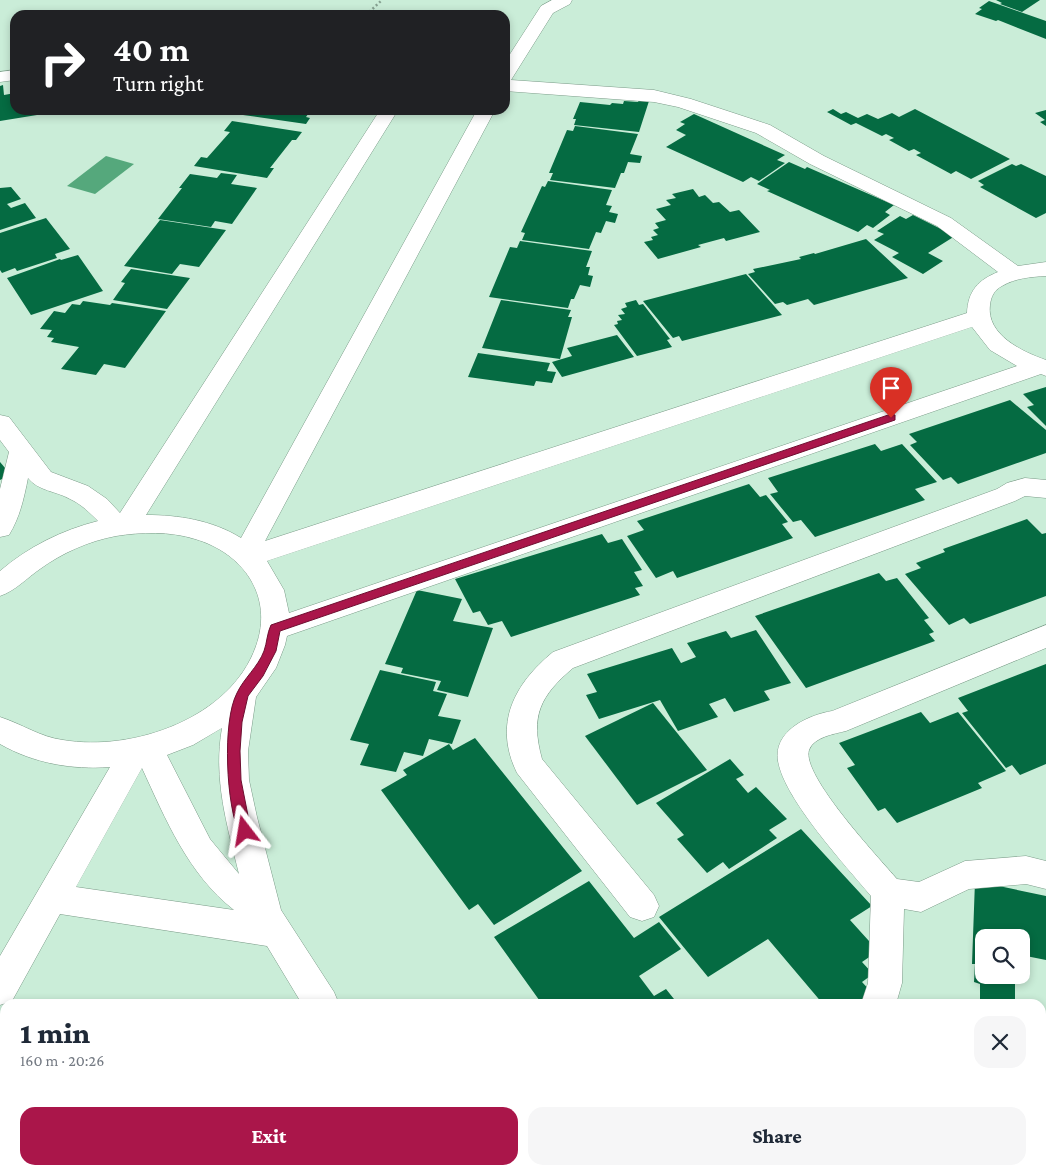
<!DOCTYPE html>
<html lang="en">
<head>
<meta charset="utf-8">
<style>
  body { margin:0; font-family:"Crimson Pro",serif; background:#f6f6f7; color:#1f2937; height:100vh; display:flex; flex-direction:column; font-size:19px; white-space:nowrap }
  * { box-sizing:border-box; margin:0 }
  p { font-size:16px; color:#747a83 }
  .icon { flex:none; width:28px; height:28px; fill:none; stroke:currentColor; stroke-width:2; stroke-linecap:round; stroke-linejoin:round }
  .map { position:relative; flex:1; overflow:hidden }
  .drawer { position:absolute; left:0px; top:999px; width:1046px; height:176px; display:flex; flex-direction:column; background:#fff; border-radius:15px 15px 0 0; box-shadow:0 2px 8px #0003 }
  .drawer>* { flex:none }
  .guide { position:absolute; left:10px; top:10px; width:500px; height:105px; border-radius:15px; box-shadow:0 2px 8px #0003; background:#202124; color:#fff; overflow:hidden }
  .fabs { position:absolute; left:975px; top:929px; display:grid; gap:10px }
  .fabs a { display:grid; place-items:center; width:55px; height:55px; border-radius:10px; background:#fff; box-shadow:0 2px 8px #0003; font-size:25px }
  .pin { position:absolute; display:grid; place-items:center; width:42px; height:42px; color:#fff; margin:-51px -21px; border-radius:50% 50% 50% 0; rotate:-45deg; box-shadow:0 0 5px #0007 }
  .pin .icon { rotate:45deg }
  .me { position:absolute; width:55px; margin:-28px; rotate:346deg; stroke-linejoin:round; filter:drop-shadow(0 0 4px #0008) }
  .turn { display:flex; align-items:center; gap:18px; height:105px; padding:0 20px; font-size:22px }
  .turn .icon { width:65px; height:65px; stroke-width:2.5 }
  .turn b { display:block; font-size:35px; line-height:42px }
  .round { display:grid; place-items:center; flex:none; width:52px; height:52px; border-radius:15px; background:#f6f6f7 }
  .headline { display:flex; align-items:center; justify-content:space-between; height:85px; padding:0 20px }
  h1 { font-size:30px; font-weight:800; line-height:38px }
  .cta { display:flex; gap:10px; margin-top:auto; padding:10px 20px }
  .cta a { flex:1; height:58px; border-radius:15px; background:#aa164a; color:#fff; font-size:20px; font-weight:800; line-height:58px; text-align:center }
  .cta a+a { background:#f6f6f7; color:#1f2937 }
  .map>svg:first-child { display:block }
</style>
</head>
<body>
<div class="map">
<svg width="1046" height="1174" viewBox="0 0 1046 1174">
  <rect width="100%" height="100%" fill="#caedd8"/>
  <path fill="#55a87c" d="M106,156L134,164L95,194L67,186Z"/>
  <g fill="#056b42">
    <path d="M996,0H1040L1022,12L1000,4L1002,3Z"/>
    <path d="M989,1L1046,21V39L998,20L996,21L975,14L982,9L979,8Z"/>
    <path d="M3,85L4,95L15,93V110L43,111L36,112L37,115L0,121V86Z"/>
    <path d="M639,100L649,101L639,132L574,125L576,119H573L580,102L610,105L612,103L623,104L624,101L638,102Z"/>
    <path d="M833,109L841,114L846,112L858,118L867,114L878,119L892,113L899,117L915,109L1010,159L971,179L956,171L951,174L916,155L921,153L914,149L909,151L889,140L894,138L886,134L882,136L856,123L851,125L827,112Z"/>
    <path d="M246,110H311L306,117L310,118L306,124L243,115Z"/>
    <path d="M1046,110V126L1040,122L1045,120L1035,113Z"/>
    <path d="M694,114L785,155L777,160L785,163L759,181L751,177L743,182L666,147L686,135L676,130L685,124L680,122Z"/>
    <path d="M232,121L302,132L296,140H292L270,168H274L267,178L194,166L201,157L207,158L230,132L224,131Z"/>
    <path d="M575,126L638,134L630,154L642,156L640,163L628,162L624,173H621L615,188L550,180L553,173H549L567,130L573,131Z"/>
    <path d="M789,162L805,169L807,167L894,205L885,212L890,215L873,228L867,225L858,232L767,191L770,190L757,184Z"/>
    <path d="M1012,164L1016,166L1021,164L1046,176V213L1036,218L980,187L984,185L978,181Z"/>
    <path d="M221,173L237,175L231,184L257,188L232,224L215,221L211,227L158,219L182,188H179L190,174L217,178Z"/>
    <path d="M548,181L612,190L606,205L612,206L609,212L618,214L615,223L606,221L601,233L596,232L589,249L522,240L525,233L521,232L542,186L545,187Z"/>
    <path d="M11,187L21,199L7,204L11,208L25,203L36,218L0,230V188Z"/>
    <path d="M693,189L699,197L705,195L713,203L719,202L730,212L739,210L760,232L726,241L724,238L698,245L701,247L658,259L644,242L653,240L651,237L658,235L653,230L659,228L655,223L666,220L656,209L671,205L666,200L676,198L672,194Z"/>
    <path d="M913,215L955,236L928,253L943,261L923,274L892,257L899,253L874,240L884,234L877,231L900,216L906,219Z"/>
    <path d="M46,218L70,249L55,254L57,258L17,271L15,268L2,273L0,270V233Z"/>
    <path d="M160,220L226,230L199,267L180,264L172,274L124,266Z"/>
    <path d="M866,239L908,278L814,305L808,299L787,305L783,302L775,304L748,274L755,272L753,269L801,259L799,257L814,253L815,254Z"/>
    <path d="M520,241L592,251L586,267H590L588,275L593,276L590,287L580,285L574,299H571L568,308L489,297L510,247L517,248Z"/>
    <path d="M78,255L103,291L31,315L7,278L60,259L61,260Z"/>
    <path d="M131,269L190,278L167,309L113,300L125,283L121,282Z"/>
    <path d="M746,274L782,315L682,341L679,336L673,338L643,301Z"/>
    <path d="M501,300L571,310L568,317H572L560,359L482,348Z"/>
    <path d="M636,300L639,305L643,304L670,339L667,340L672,347L637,356L614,325L618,324L617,321L622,320L618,315L625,314L621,309L627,307L625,303Z"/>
    <path d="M83,301L110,305L112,303L166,311L125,368L104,364L96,375L61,369L79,347L51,342L54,338L47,337L52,330L40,329L54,311L65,313L72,304L80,305Z"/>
    <path d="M617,335L634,357L562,377L552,362L572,356L567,348Z"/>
    <path d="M478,353L550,363L547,371L556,372L552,383L536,381L534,386L468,377Z"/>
    <path d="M1046,387V426L1027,407L1034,405L1023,394Z"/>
    <path d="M1010,400L1046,430V453L958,484L951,477L943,480L910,445L917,442L909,434Z"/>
    <path d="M875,444L881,451L902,444L937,482L915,489L925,500L815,537L801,520L793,522L770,494L778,492L768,478Z"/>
    <path d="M0,462L11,475L0,480Z"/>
    <path d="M749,484L760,497L766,495L788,522L782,524L793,538L677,578L673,571L656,578L627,536L644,530L637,521Z"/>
    <path d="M1027,519L1042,534L1046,533V596L970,624L964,618L949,625L905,574L921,568L916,563L945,552L943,549Z"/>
    <path d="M602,534L608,543L622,539L642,570L634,572L643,586L635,588L640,595L511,637L502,621L488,625L480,611L473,613L455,579Z"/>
    <path d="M879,573L886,581L897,578L929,618L924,620L934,632L929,634L935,641L806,688L755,616Z"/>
    <path d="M417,590L462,599L453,621L493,628L468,697L437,690L441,681L401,673L403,668L385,664Z"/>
    <path d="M756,630L791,683L764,691L770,700L734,712L725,698L709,704L718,717L678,731L660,700L599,719L586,695L597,692L587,674L672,648L681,663L696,657L687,643L726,631L731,638Z"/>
    <path d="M1046,664V764L1020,775L1012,765L1006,768L962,713L968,711L958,698Z"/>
    <path d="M380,670L436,682L433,691L447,694L438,716L461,720L452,744L429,739L423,756L404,752L396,772L360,765L369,744L350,740Z"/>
    <path d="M653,703L707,770L637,805L585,736Z"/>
    <path d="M921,712L930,723L958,712L1006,771L978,783L982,788L897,823L885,808L878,811L847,768L855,765L839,743Z"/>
    <path d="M475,738L582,871L494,925L478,904L469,910L381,790L407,775L403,770L449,744L453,750Z"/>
    <path d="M730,759L744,775L736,779L748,793L756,787L787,819L769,830L777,838L729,869L723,862L707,873L677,839L684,835L656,803Z"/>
    <path d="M801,829L872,906L850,920L878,951L862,962L873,974L862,982L874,995L860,1004H823L768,939L708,977L659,917Z"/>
    <path d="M589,881L634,938L659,922L681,949L639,976L654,996L666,989L678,1004H542L494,937Z"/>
    <path d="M975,881L1046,896V960L1021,955V938H984V975H1015V1004H980V984L974,982L975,964H972Z"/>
    <path d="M1041,1019L1046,1021V1117L1041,1116Z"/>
    <path d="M845,1170H909L912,1174H847Z"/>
    <path d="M916,1170H1038L1041,1174H919Z"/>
  </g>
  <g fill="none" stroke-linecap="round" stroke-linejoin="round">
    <g stroke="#7b9b88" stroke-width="1">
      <g id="street">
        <path d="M552,0H572L570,4L553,13L511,80L654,90L691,99L770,125L824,156L951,218L1018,266L1046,262V276C1030,277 1016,278 1002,286C994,290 991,297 990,305C986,335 1023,352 1046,360V376L1041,374L287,636L285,645L276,668L256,697L248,751L249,780L257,817L281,910L334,992L339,1004H302L267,946L60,914L12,1001L0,1005V956L110,767C72,770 33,763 0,744V717C22,724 40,737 63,740C133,752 231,718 256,646C274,596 243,553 195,539C170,531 141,532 116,536C89,541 62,553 40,569C27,578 15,591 0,596V571C28,547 62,530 98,521C90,513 81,504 70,499C56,491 38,491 28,478C24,498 20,517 9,535L0,537V489L9,452L0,440V415L9,417L51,472L88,486L107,499L120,513L380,110H398L146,515C178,515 212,520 241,538L477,110H495L265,541L967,313C968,291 978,280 998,272L937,226L810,164L756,133L678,107L654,102L505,91V62L541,6ZM972,327L990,350L1017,366L289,613L284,590L267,561ZM222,728C213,779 227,825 239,874L210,839L167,755L193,745ZM142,768C166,820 188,874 234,910L76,887Z"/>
        <path d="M15,70V80L0,82V72Z"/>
        <path d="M1025,478L1046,480V498L1025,496L1015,501L573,668C540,696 530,716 542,759L654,895L659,906L654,917L642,921L630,917L517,773C493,724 514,684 553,652L997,489L1007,483Z"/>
        <path d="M1046,625V648L846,731C834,734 814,737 809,750C801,775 879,858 897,879L919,882L965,861L1026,856L1046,861V889L1026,884L969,889L921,912L904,909L902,983L896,1004H861L868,983L871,896C846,866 784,799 778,761C773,731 808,715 832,711Z"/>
        <path d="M0,1106L5,1108V1146L0,1144Z"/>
        <path d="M125,1170H173L175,1174H127Z"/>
        <path d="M409,1170H448L450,1174H411Z"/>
        <path d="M753,1170H794L792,1174H751Z"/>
      </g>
    </g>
    <path stroke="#86a191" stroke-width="2.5" stroke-dasharray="2 2.5" stroke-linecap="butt" d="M366,15L382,0"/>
    <use href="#street" fill="#fff" fill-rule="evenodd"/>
  </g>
  <path fill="#aa164a" stroke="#6e0e30" d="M891,414L895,415V420L280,631L276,651L263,676L248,696L242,722L240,751L241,780L251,831L250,835L245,837L240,835C226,807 222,721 237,693C244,678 258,667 264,651C267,643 267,633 271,625Z"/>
</svg>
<div class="fabs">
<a><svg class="icon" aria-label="search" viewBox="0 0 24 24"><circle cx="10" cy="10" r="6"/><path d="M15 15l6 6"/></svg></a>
</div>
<div class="pin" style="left:891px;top:418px;background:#d93025"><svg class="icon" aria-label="arrive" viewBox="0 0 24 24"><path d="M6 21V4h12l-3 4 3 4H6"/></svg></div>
<svg class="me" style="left:245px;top:831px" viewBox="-20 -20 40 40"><path d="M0-17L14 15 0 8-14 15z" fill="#aa164a" stroke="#fff" stroke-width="4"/></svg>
<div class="guide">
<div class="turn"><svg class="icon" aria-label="right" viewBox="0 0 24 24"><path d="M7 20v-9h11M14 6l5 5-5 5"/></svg><div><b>40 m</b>Turn right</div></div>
</div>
<section class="drawer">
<div class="headline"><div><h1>1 min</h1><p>160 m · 20:26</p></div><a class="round"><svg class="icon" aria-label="close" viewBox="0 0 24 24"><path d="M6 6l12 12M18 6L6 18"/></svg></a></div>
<div class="cta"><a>Exit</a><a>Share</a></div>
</section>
</div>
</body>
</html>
